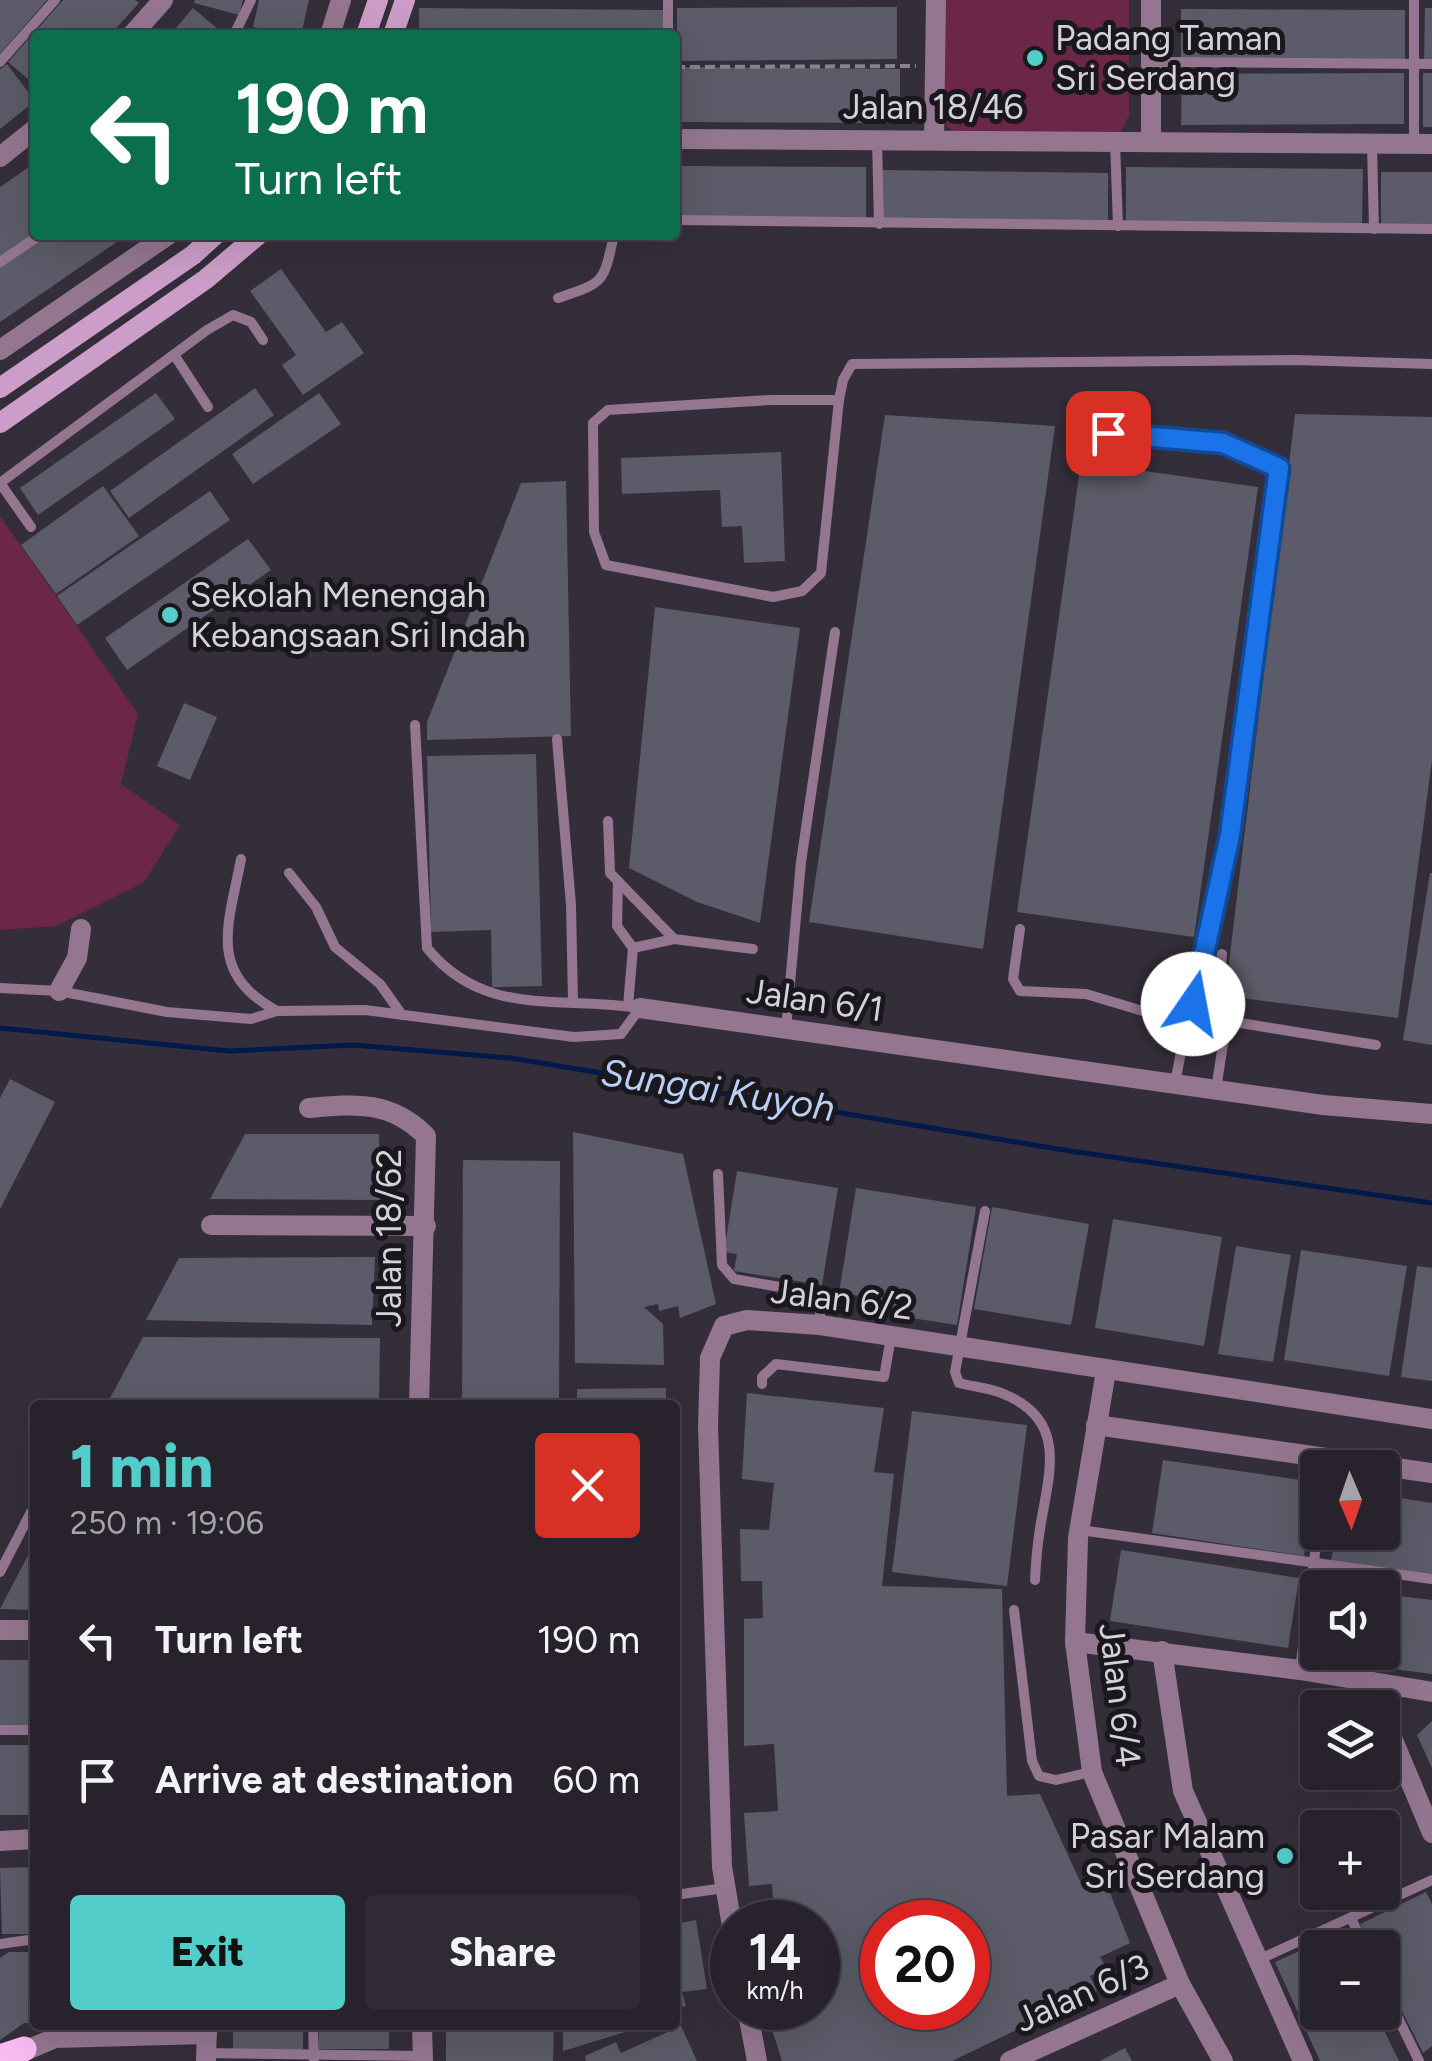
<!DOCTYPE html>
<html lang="en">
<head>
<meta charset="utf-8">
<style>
  body { margin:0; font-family:Figtree,sans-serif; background:#2f2a34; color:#f1f3f6; height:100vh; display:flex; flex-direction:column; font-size:38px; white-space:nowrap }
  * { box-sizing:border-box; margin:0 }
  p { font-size:32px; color:#a4a4a9 }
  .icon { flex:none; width:55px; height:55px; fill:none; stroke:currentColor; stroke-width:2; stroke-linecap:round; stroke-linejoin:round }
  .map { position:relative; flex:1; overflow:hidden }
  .details { position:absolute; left:30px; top:1400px; width:650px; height:630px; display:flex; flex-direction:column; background:#27222c; border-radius:10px; box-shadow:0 10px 40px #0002,0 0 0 2px #433f48 }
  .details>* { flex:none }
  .hud { position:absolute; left:30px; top:30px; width:650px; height:210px; border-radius:10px; box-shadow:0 10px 40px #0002,0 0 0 2px #433f48; background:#0b6e4f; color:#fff; overflow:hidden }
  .needle { width:65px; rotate:178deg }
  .fabs { position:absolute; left:1300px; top:1450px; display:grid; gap:20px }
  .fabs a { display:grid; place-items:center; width:100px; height:100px; border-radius:10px; background:#27222c; box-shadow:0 10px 40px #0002,0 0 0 2px #433f48; font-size:50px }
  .speed { position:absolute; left:710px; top:1900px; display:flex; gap:20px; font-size:50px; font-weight:700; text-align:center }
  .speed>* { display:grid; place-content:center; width:130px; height:130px; border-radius:50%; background:#27222c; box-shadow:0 10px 40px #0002,0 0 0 2px #433f48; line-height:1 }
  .speed small { font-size:25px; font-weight:400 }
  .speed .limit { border:15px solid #d22; background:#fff; color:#111 }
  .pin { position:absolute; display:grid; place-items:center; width:85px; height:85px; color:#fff; margin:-42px; border-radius:20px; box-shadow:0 5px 15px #0006 }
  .me { position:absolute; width:110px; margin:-55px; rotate:12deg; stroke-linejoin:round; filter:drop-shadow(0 0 8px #0008) }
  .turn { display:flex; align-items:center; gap:35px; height:210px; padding:0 40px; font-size:45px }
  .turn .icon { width:130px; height:130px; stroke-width:2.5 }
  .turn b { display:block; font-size:70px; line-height:85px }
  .round { display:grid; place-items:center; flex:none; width:105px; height:105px; border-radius:10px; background:#2f2a34 }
  .overview { display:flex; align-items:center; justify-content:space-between; height:170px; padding:0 40px }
  h1 { font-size:60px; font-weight:800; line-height:75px; color:#53cdc9 }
  .action { display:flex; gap:20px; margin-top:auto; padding:20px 40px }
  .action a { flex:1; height:115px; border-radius:10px; background:#53cdc9; color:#111; font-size:40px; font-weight:800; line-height:115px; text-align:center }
  .action a+a { background:#2f2a34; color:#f1f3f6 }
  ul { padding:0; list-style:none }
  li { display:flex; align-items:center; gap:30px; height:140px; padding:0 40px }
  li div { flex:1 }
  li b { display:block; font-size:38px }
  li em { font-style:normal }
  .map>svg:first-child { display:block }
</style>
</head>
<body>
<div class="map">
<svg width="1432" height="2061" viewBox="0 0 1432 2061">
  <rect width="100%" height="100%" fill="#342e3a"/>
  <g fill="#6b2648">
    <path d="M942,0H1129V115L1120,134H957L942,122Z"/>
    <path d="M0,516L138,714L121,784L180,825L144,882L57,926L0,930Z"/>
  </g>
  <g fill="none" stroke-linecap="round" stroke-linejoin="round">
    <path stroke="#021a4a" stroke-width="5" d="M0,1028L229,1051L354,1045L511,1058L1070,1151L1432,1203"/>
  </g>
  <g fill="#5b5b69" fill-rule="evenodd">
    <path d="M0,0H47L0,54Z"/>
    <path d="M63,0H135L139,3L110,35H35V85L8,62Z"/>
    <path d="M195,0H243L239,15L194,3Z"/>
    <path d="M259,0H309L301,35L253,27Z"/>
    <path d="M897,7V59L677,61V8Z"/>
    <path d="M193,8L225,35H170Z"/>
    <path d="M419,8L664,10L663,35H419Z"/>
    <path d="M1425,8H1432V65H1424Z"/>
    <path d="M1181,9L1405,10V60L1181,59Z"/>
    <path d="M7,64L35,101L0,129V69Z"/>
    <path d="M677,67L900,69V123L676,122Z"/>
    <path d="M1404,73V124L1181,125L1182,74Z"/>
    <rect x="1423" y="73" width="9" height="54"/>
    <path d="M35,163V233L0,257V187Z"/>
    <path d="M675,166L866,167V224L675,223Z"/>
    <path d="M1126,167L1363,169L1362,225L1126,223Z"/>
    <path d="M881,170L1108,173V224L881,221Z"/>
    <rect x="1381" y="172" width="51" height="55"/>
    <path d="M47,235H127L0,322V267Z"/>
    <path d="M281,269L326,332L342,322L364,353L303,395L282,365L296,355L250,291Z"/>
    <path d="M255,388L274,415L129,518L110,491Z"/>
    <path d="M156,393L175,419L38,515L20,488Z"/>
    <path d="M319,393L341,424L253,484L232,454Z"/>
    <path d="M1295,414L1432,417V760L1398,1018L1225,996Z"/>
    <path d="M885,415L1055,426L983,949L809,922Z"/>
    <path d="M781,452L785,561L744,563L742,526L722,527L720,490L622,494L621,458Z"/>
    <path d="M1081,462L1258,487L1194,937L1017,912Z"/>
    <path d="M566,481L571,736L427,740V722L521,483Z"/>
    <path d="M103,486L139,536L56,594L21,545Z"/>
    <path d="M210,491L230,520L77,625L57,596Z"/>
    <path d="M248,539L271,570L127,670L105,638Z"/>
    <path d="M655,607L800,628L760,923L697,902L629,868Z"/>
    <path d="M184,703L217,717L190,780L157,766Z"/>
    <path d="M536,754L542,986L492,987L491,930L431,932L427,756Z"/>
    <path d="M1430,873H1432V1045L1403,1040Z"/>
    <path d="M10,1079L55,1102L0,1209V1098Z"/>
    <path d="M573,1132L683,1154L716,1304L680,1318L678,1306L659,1311L658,1304L644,1307L663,1324L664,1365L575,1363Z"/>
    <path d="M245,1134H379L380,1200L210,1199Z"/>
    <path d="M463,1160L560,1161L559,1405H462Z"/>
    <path d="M737,1171L838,1188L822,1285L734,1271L737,1254L724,1252Z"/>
    <path d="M856,1188L976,1207L957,1325L865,1311L867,1297L839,1293Z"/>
    <path d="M992,1207L1089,1224L1071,1325L974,1309Z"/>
    <path d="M1113,1219L1222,1237L1204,1346L1095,1328Z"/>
    <path d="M1236,1246L1291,1255L1273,1362L1218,1354Z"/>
    <path d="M1301,1250L1407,1266L1389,1376L1284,1360Z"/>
    <path d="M375,1257L372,1325L146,1320L179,1258Z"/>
    <path d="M1417,1266L1432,1268V1381L1401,1377Z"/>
    <path d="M143,1337L380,1338L379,1405L109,1400Z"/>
    <path d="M666,1388V1405H577V1389Z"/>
    <path d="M747,1393L884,1408L874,1472L894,1474L882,1586L1002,1589L1007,1796L1040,1794L1084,1890L1106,1883L1130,1943L1100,1957L1107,1968L1090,1976L1097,1991L952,2061H782L771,2026L797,2024L796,2008H818V1922H774L772,1884L749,1886L744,1813L778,1811L774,1744L744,1746V1619L763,1618L762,1581H741L740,1529L769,1530L774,1483L742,1479ZM882,1922H968V2008H882Z"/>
    <path d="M912,1411L1027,1425L1007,1586L892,1572Z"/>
    <path d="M1163,1460L1315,1482L1304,1556L1152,1533Z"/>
    <path d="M1382,1495L1432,1503V1575L1331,1561L1336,1532H1382Z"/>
    <path d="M35,1542V1610L0,1609Z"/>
    <path d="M1121,1550L1299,1578L1288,1648L1110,1621Z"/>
    <path d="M1382,1594L1432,1600V1674L1316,1659L1317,1652H1382Z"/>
    <path d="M0,1660H35V1728L0,1727Z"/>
    <path d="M1432,1721V1768L1417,1735Z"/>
    <rect x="0" y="1745" width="35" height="70"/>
    <path d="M35,1867V1934H2L0,1868Z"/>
    <path d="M1426,1892L1432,1904V2046L1423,2053L1382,1971V1948H1371L1360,1924Z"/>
    <path d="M696,1920L707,1989L682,1992L686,2006L675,2008V1924Z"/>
    <path d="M1339,1933L1345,1948H1318V2012H1375L1399,2061H1320L1275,1962Z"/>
    <path d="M9,1952H35V2023H24L0,2040V1958Z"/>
    <path d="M233,2025H303V2051L233,2049Z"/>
    <rect x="319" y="2025" width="70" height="24"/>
    <path d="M446,2025H554L553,2061H446Z"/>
    <path d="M563,2025H645V2026L563,2051Z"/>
    <path d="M681,2026L697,2061H586L585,2056L616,2042L621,2053Z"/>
    <path d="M1125,2048L1132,2061H1100Z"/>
  </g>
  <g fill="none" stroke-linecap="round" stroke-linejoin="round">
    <path stroke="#88838d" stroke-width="4" stroke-dasharray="10 5" stroke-linecap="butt" d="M675,67L916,66"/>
    <g stroke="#947691" stroke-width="10">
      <path d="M668,0V35"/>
      <path d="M234,35L251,0"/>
      <path d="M0,62L55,0"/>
      <path d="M1151,62L1432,64"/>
      <path d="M877,141L879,224"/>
      <path d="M1115,142L1118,226"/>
      <path d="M1414,143V0"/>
      <path d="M1372,144L1374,229"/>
      <path d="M675,220L1432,229"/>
      <path d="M0,262L40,235"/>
      <path d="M558,298C605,282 603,284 614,235"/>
      <path d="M175,356L208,407"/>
      <path d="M770,400H839L821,573L802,591L773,597L606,565L594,532L593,423L608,410Z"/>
      <path d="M839,400L843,380L852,364L1296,360L1432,364"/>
      <path d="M1108,433L1223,443L1279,468L1230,835L1193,1004L1173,1020"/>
      <path d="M31,527L0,483L207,330L233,315L251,322L263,340"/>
      <path d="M557,739L571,905L573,1002"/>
      <path d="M608,821L610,873L674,939"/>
      <path d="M241,859C229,924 206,973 277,1011"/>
      <path d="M289,873L316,907L335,947L380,984L402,1015"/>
      <path d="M618,881L617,926L633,948"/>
      <path d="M1020,929L1013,979L1020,991L1086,994L1173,1020L1182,1047L1175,1083"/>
      <path d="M0,988L59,991L167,1012L251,1019L277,1011L365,1010L574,1037L621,1034L640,1008C560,995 485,1019 427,948L415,725"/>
      <path d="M628,1006L633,948L674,939L753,949"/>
      <path d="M1228,1021L1376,1045"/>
      <path d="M786,1028L801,862L835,632"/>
      <path d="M1216,1089L1229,1006L1219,999L1222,954"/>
      <path d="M718,1174L722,1265L734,1279L820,1294V1325"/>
      <path d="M985,1211L955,1372L959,1383C974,1387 992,1388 1006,1395C1064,1420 1051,1467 1042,1517C1038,1538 1036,1559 1035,1580"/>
      <path d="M762,1384V1377L776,1364L884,1377L891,1337"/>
      <path d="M1080,1530L1432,1579"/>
      <path d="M0,1572L31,1512"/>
      <path d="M1014,1610L1032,1761L1039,1776L1056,1780L1091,1772"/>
      <path d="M1300,1670L1318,1530"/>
      <path d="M0,1730H35"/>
      <path d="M675,1895L724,1888"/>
      <path d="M1351,1918L1365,1948"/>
      <path d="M0,1944L35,1939"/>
      <path d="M1258,1960L1432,1880"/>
      <path d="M1382,1985L1419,2061"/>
      <path d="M313,2025L314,2059"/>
      <path d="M206,2053L422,2056"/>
    </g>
    <g stroke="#947691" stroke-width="20">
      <path d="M132,35L163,0"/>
      <path d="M330,35L341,0"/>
      <path d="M675,139L1432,144"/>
      <path d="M934,139L936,0"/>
      <path d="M1151,141V0"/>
      <path d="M0,157L35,129"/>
      <path d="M0,350L168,235"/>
      <path d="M59,991L77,958L81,929"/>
      <path d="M640,1008L1323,1105L1432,1114"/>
      <path d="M309,1108C355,1104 390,1100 426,1136L419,1405"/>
      <path d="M211,1225L426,1226"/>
      <path d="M1106,1371L1078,1538L1075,1642L1092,1772L1180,1984L1223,2061"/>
      <path d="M1096,1425L1432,1473"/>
      <path d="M0,1630H35"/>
      <path d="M1075,1642L1300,1670L1432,1692"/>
      <path d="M1162,1651L1183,1791L1303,2061"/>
      <path d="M1388,1686L1385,1721L1432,1833"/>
      <path d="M0,1841L35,1839"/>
      <path d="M732,1926L722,1867L708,1426L710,1358L724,1326L747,1320L820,1325L1432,1419"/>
      <path d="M747,2008L757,2061"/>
      <path d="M422,2025L423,2061"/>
      <path d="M15,2055L55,2038L207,2034"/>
      <path d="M206,2061L207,2025"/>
      <path d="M1010,2061L1180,1984"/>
    </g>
    <g stroke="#cc9dc8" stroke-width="20">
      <path d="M366,35L378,0"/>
      <path d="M393,35L405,0"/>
      <path d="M0,388L193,255L215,235"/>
      <path d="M0,423L206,279L258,235"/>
    </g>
    <path stroke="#f8bbf2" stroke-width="25" d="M0,2057L24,2049"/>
  </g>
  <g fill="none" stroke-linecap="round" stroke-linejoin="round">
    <g stroke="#114b97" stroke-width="25">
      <path id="route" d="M1108,433L1223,443L1279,468L1230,835L1193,1004"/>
    </g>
    <use href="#route" stroke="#1a73e8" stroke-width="18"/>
  </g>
  <g fill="#53cdc9" stroke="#1a181d" stroke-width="4">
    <circle cx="1035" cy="58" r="10"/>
    <circle cx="170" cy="615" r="10"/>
    <circle cx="1285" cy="1856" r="10"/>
  </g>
  <g text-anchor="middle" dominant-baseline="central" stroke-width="10" stroke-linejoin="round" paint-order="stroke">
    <g font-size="35" fill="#d4d1d8" stroke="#1a181d" text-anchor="start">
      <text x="1055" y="38">Padang Taman<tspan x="1055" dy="40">Sri Serdang</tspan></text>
      <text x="190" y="595">Sekolah Menengah<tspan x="190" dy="40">Kebangsaan Sri Indah</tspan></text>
      <text x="1265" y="1836" text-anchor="end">Pasar Malam<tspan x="1265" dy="40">Sri Serdang</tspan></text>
    </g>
    <g font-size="35" fill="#d4d1d8" stroke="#1a181d">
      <text x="933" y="107">Jalan 18/46</text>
      <text transform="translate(815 1000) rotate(8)">Jalan 6/1</text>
      <text transform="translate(389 1238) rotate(-90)">Jalan 18/62</text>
      <text transform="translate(842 1299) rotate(7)">Jalan 6/2</text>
      <text transform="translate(1120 1695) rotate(83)">Jalan 6/4</text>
      <text transform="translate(1082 1993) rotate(-24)">Jalan 6/3</text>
    </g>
    <g font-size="38" font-style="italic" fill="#b9cff6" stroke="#1a181d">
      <text transform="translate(718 1090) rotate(9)">Sungai Kuyoh</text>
    </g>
  </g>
</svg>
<div class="fabs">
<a><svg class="needle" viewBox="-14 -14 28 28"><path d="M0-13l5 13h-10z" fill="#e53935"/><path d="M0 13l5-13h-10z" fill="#a4a4a9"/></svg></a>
<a><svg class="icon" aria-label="sound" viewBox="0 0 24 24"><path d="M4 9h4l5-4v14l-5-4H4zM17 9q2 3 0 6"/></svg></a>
<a><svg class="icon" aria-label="layers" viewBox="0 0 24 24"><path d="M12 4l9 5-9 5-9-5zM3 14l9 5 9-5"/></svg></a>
<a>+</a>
<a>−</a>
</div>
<div class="speed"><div>14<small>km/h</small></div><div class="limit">20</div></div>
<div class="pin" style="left:1108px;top:433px;background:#d93025"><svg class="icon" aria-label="arrive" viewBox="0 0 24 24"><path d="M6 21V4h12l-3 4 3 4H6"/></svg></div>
<svg class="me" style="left:1193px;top:1004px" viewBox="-20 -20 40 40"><circle r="19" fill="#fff"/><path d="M0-13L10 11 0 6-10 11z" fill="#1a73e8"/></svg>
<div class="hud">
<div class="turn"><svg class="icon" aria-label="left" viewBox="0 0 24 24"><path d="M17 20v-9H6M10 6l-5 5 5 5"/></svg><div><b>190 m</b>Turn left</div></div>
</div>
<section class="details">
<div class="overview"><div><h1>1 min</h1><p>250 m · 19:06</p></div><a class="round" style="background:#d93025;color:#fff"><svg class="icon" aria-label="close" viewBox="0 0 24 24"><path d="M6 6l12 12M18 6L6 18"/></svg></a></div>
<ul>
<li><svg class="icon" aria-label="left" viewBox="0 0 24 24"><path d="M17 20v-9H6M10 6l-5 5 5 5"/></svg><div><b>Turn left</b></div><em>190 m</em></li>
<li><svg class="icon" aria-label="arrive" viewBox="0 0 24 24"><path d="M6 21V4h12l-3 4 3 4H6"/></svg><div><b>Arrive at destination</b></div><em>60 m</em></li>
</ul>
<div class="action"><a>Exit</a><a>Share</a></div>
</section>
</div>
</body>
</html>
